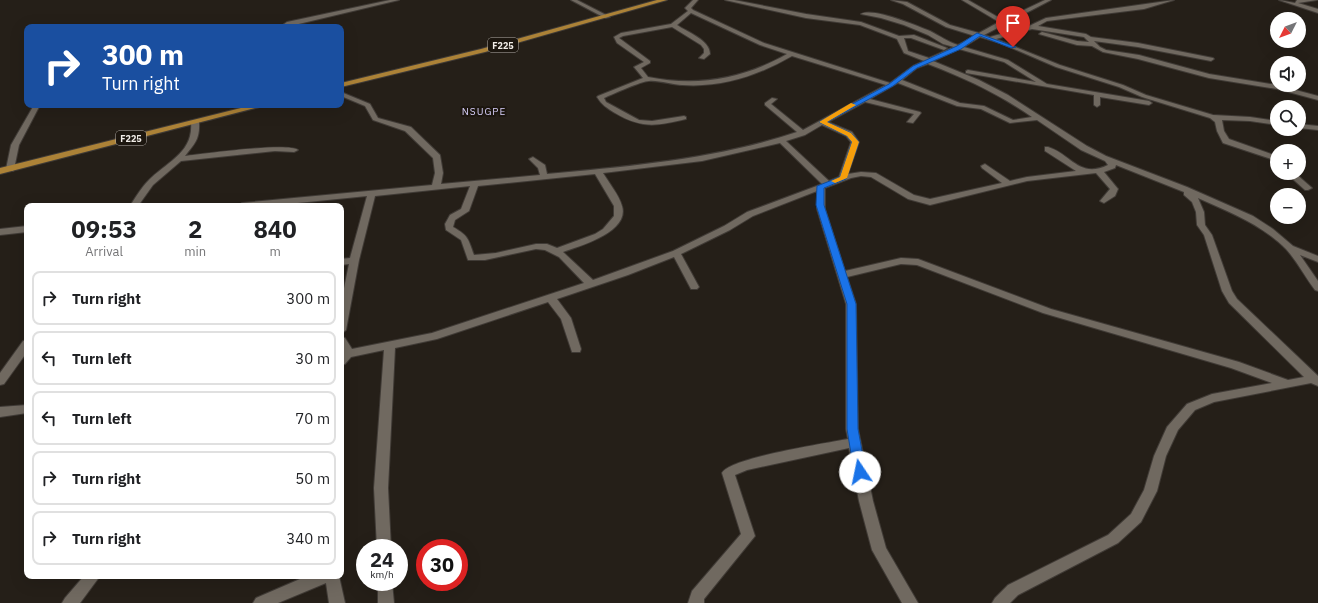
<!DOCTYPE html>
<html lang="en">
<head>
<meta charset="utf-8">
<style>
  body { margin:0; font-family:"IBM Plex Sans",sans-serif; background:#f2f2f2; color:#202124; height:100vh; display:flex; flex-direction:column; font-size:15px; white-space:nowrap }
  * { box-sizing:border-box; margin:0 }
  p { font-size:13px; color:#757577 }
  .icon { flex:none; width:22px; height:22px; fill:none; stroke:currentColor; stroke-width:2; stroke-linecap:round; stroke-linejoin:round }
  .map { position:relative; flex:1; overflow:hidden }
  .details { position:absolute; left:24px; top:203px; width:320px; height:376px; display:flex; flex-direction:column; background:#fff; border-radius:8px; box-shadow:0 4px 16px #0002 }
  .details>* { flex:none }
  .banner { position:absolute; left:24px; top:24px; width:320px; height:84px; border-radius:8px; box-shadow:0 4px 16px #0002; background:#1a4fa0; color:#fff; overflow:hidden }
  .needle { width:26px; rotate:228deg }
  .controls { position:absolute; left:1270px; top:12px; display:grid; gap:8px }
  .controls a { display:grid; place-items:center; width:36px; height:36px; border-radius:50%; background:#fff; box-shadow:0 4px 16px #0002; font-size:20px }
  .speed { position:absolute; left:356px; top:539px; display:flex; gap:8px; font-size:20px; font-weight:700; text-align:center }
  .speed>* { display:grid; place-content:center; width:52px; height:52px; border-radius:50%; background:#fff; box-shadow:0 4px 16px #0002; line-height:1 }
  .speed small { font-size:10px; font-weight:400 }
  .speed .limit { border:6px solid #d22; background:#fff; color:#111 }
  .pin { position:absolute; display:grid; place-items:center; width:34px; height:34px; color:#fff; margin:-41px -17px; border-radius:50% 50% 50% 0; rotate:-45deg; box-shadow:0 0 4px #0007 }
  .pin .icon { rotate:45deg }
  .me { position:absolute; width:44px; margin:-22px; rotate:349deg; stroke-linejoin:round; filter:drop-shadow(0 0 3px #0008) }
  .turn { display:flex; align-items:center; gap:14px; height:84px; padding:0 12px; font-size:18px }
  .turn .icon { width:52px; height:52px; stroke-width:2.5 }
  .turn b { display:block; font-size:28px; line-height:34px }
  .eta { display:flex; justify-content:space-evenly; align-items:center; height:68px; text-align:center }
  .eta b { font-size:24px; font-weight:700; line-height:28px }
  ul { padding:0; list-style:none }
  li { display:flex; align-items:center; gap:12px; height:54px; margin:0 8px 6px; padding:0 4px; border:2px solid #e0e0e0; border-radius:8px }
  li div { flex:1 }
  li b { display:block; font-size:15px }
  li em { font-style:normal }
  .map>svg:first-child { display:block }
</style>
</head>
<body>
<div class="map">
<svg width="1318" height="603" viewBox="0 0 1318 603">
  <rect width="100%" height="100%" fill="#251f18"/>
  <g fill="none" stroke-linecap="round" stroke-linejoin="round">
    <g stroke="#403b36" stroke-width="2">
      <g id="minor">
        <path d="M390,0H399L286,27H280L287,22Z"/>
        <path d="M571,0H577L610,17L605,18Z"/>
        <path d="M693,0H698L691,8L693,10L764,43L890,83L913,66L924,61L904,53L897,39L860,25L806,18L725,0H734L806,14L861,22L899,36L914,35L947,48L944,50L911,38H904L908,51L929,58L954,47L943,44L928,35L904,25L881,18L861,14C873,7 917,26 930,31C940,36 948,42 958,45L975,36L946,27L903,4L891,0L907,2L950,25L979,33L999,22L962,0H968L1003,20L1045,0H1051L984,35L990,37L1029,26L1046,18L1174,0L1144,9L1047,21L1038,26L1086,34L1091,37L1138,43L1213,58L1214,59L1211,61L1138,47L1094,41L1100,47L1106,50L1139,55L1209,74L1277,85L1318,96V100L1277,89L1209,78L1138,59L1103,52L1092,46L1077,45L1039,34L1042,32L1077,41L1089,42L1084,37L1032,29L996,39L1060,65L1123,85L1146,95L1213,115L1250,117L1277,121V125L1250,121L1222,120L1224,131L1229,139L1277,156V161L1223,143L1217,131L1215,122L1210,118L1142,97L1119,87L1056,67L1000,43L980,37L964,47L1008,60L1047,84L1149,101L1152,103L1149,105L1100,97V105L1097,107L1094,105V95L966,73V71L968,70L1036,82L1004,62L959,49L933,61L979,80L1008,95L1087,146L1106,156L1187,187L1253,216L1273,229L1293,246L1318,256V262L1300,255L1318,281V291L1315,290C1305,277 1297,261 1286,249C1261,224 1229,212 1198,198L1204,212L1205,225L1212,235L1232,291L1237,299L1318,376V386L1311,383L1214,402L1195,410L1178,430L1166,456L1157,491L1141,522L1118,543L1018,595L1010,603H992L995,598L1008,585L1108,535L1131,514L1144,490L1154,456L1167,427L1187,404L1212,394L1272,383L1231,368L1043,313L917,265L901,264L847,277L856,304L858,429L873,501L886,548L918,603H902L872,550L859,501L849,448L747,470L735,475L755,536L704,599V603H688L692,591L741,534L722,473C729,458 827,443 848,439L846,429V304L817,209V191L753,216L730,230L681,254L699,287L697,289H691L674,257L628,275L557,299L571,318L581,349L580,352H572L561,319L548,302L437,339L395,348L388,488L391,548H377L374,488L384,350L351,357L345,364L341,365V337L345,338L352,349L432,333L584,283L559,257L545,250L536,249L485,260H468L461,240L446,230L445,224L450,215L461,209L470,186L375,196L359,260L346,330L341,334V303L349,264L341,265V259L350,258L367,196L268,206H238L242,203L432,185L435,173L433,158L405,131L373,120L365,106L341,96V92L370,104L378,118L411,127L440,155L443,173L441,184L540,175L538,168L529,159L533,157L545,165L547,174C632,166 716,159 797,132L765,105V103L772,98L777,99L771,104L803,130L886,85L792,56C759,75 722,88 682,85C673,85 658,80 649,81C642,81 613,94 604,98L606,102L639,120L652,121L684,116L686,117V119C657,126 642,129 615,113C607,108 602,105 597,97L598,96L643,78L634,67L644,62L617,43L614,37L621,33L671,24L688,11L685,8ZM691,13L760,45L787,54C743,79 698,87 648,77L641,68L650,63V61L619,38L623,36L672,27L701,45L704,49V53L699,58L704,59L710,54C710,40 687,32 677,25ZM928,64C967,79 997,93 1032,117L1013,120L984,106L960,103L902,80L917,68ZM898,83L957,106L981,109L1010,123L1037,120L1081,150L1105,161L1108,165C1079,179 1071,154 1048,147H1045V151L1076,171L1027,177L1010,181L985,164L981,166L982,168L1002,183L930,199L914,195L876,173L861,172L848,174L859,142L852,132L828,122L865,102L914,114L907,122L913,123L921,113L920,112L870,99ZM822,125L846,136L851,142L839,177L829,181L786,141L805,135ZM780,143L822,184L747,212L724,226L673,251L593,280L563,252C580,246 630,232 622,206C619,195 609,183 603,173L702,161ZM1116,165L1184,192V195L1192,202L1196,212L1197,225L1204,235L1222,291L1229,303L1304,377L1288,380L1239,362L1051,309L918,259L901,258L845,271L825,209V188L851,178L861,176L871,177L908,199L930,205L1027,181L1096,173L1110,189L1100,201L1104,203L1115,196L1118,189L1104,172L1115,168ZM595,174L614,206V216L603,229L595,234L557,248L547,244H536L496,253L474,255C468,239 469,236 453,227L455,220L469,211L478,186Z"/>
        <path d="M1279,0L1295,3L1297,0H1317L1298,3L1318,9V13Z"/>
        <path d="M34,105H40L19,145L14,169L13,171H7L6,169L11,145Z"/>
        <path d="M195,120L199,122C200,139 195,143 185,156C203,154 288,142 298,150L294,152L275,151L181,161L153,185L138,206H130C135,198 141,188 148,181C166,162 194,153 191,122Z"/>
        <path d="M1299,124L1318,126V130L1299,128Z"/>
        <path d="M1286,173H1295L1312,188L1308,190H1305Z"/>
        <path d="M27,226V232L0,235V229Z"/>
        <path d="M27,340V352L4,384L0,385V373L23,341Z"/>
        <path d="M27,405V413L0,417V407Z"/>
        <path d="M84,576H100L80,603H62L65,598Z"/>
        <path d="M307,576H339L345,603H329L326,583L278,603H253L256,598Z"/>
        <path d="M378,582H392L394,603H378Z"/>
      </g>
    </g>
    <g stroke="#403b36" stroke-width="2">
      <g id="major">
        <path d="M657,0H667L485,52L341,87V83L481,49Z"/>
        <path d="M253,105H267L0,174V168Z"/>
      </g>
    </g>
    <use href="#minor" fill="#706960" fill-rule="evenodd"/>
    <use href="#major" fill="#ac8237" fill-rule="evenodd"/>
  </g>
  <path fill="#1a73e8" stroke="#114b97" d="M977,33L1016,47L1011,48L980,36L961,49L917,68L893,86L827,122L851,133L859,142L846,179L824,188V205L856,304L858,429L866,472L864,475L860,476L856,475L854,472L847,429V304L816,205L817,186L840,177L852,142L847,136L819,122L889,84L913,66L957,46Z"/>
  <path fill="#f59e0b" d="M851,103L856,105L827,122L851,133L859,142L847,178L835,183L831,181L840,177L852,142L847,136L819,122Z"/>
  <g text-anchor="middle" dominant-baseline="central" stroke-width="4" stroke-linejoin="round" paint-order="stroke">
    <g fill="#1c160f" stroke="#b2aca7" stroke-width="1">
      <rect x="488" y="38" width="30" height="14" rx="3"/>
      <rect x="116" y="131" width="30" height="14" rx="3"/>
    </g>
    <g font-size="9" font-weight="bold" fill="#f2ede8">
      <text x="503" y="45">F225</text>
      <text x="131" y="138">F225</text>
    </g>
    <g font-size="10" letter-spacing="1" fill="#d9d1fc" stroke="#1c160f">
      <text x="484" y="111">NSUGPE</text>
    </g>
  </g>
</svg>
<div class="controls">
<a><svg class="needle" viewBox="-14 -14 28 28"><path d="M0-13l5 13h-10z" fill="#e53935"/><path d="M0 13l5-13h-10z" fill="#757577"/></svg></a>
<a><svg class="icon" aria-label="sound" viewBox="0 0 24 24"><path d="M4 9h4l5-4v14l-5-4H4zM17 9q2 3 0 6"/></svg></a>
<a><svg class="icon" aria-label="search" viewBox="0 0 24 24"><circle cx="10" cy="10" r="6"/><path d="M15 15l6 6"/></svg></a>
<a>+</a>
<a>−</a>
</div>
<div class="speed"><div>24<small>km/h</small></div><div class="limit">30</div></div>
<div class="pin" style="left:1013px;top:47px;background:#d93025"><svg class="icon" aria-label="arrive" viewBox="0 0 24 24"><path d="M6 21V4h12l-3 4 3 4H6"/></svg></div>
<svg class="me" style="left:860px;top:472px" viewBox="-20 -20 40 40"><circle r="19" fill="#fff"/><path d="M0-13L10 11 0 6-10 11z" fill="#1a73e8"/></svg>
<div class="banner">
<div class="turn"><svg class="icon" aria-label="right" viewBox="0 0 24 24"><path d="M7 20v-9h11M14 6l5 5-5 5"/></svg><div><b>300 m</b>Turn right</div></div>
</div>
<section class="details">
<div class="eta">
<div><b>09:53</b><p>Arrival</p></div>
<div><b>2</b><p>min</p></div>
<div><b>840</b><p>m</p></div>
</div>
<ul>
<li><svg class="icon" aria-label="right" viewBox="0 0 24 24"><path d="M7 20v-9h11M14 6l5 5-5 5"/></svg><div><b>Turn right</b></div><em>300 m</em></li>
<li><svg class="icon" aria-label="left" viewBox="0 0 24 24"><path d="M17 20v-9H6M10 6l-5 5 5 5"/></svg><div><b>Turn left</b></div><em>30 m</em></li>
<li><svg class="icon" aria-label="left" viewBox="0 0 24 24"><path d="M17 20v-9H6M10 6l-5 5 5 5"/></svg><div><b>Turn left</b></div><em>70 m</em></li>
<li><svg class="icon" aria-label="right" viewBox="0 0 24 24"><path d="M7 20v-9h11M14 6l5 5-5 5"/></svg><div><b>Turn right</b></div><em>50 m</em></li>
<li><svg class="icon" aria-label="right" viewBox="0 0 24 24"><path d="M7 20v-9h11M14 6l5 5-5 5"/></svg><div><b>Turn right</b></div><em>340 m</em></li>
</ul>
</section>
</div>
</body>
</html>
